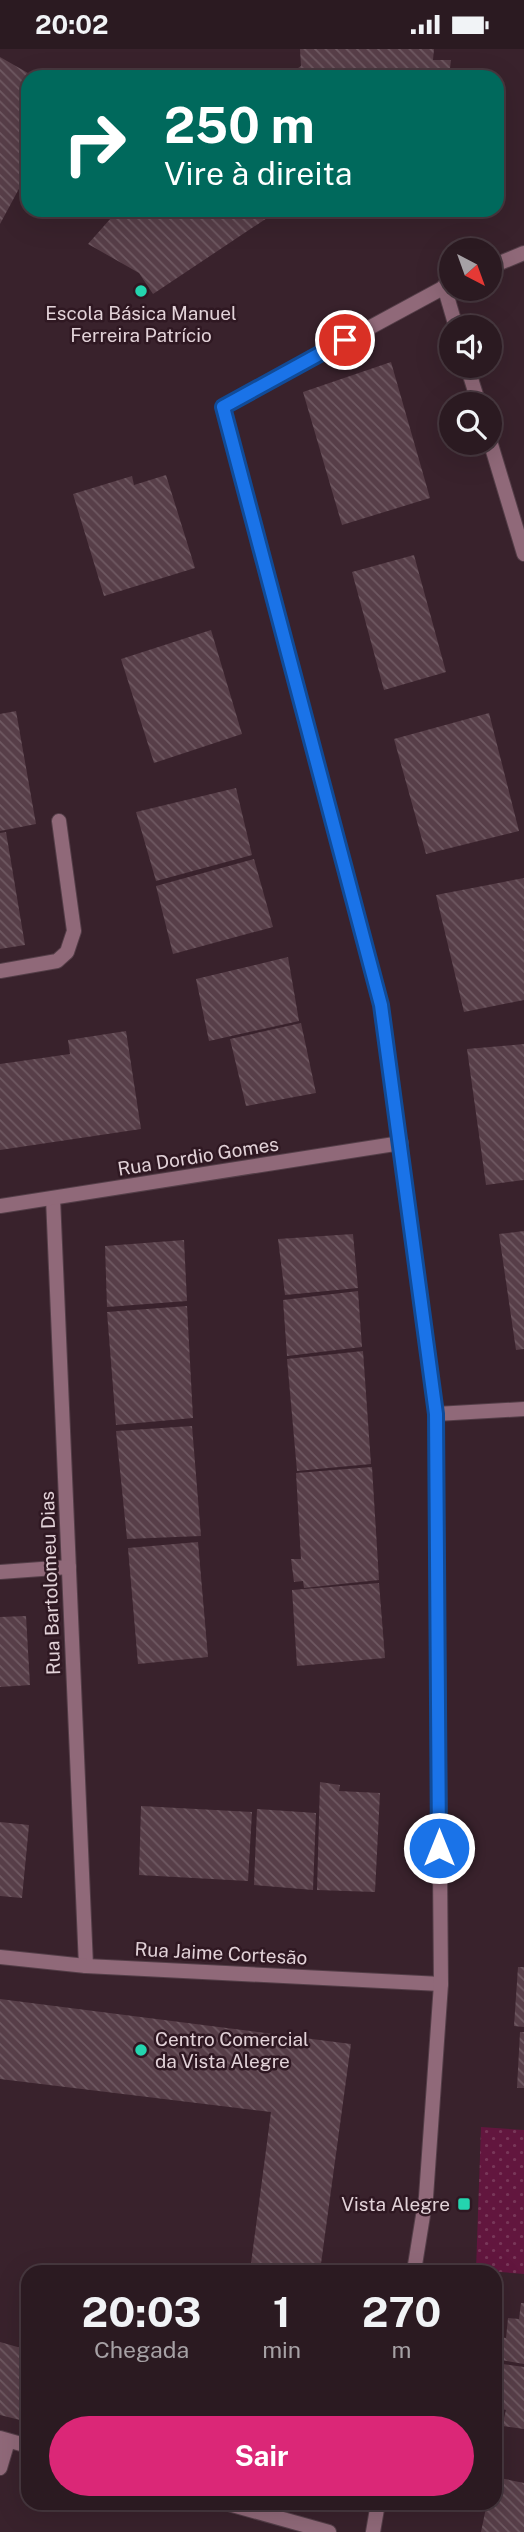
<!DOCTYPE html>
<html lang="pt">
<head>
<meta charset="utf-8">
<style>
  body { margin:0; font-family:"Public Sans",sans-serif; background:#37272e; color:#f1f3f6; height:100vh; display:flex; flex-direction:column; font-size:26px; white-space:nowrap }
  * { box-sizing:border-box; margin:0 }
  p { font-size:23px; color:#a6a1a5 }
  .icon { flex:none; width:38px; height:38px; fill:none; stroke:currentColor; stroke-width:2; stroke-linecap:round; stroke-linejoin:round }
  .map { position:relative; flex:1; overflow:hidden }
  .panel { position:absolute; left:21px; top:2216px; width:481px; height:245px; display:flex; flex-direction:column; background:#2b1a21; border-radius:21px; box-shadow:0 7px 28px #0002,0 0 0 2px #47383f }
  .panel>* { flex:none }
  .hud { position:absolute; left:21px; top:21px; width:483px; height:147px; border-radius:21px; box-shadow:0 7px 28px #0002,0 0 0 2px #47383f; background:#00695c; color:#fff; overflow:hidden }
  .needle { width:46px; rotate:139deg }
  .buttons { position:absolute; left:439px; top:189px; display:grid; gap:14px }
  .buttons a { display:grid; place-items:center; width:63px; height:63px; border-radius:50%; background:#2b1a21; box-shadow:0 7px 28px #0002,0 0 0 2px #47383f; font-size:35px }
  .pin { position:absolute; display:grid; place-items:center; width:60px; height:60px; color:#fff; margin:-30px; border:4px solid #fff; border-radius:50%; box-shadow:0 2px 7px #0007 }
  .me { position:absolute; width:77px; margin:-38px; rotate:0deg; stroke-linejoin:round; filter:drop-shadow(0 0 5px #0008) }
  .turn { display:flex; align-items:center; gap:24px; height:147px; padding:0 28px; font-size:32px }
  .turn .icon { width:91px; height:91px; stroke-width:2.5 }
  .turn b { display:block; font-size:49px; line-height:60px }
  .eta { display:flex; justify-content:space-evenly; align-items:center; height:119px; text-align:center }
  .eta b { font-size:42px; font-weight:700; line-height:49px }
  .cta { display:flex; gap:14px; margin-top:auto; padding:14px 28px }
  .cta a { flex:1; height:80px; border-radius:42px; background:#db2777; color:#fff; font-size:28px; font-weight:700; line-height:80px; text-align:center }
  .status { display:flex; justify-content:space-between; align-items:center; height:49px; padding:0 35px; background:#2b1a21; direction:ltr }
  .status svg { height:19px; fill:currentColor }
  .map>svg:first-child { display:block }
</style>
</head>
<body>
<div class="status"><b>20:02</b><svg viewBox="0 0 49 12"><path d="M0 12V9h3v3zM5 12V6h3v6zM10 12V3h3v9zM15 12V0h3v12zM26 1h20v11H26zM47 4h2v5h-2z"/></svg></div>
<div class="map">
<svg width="524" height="2483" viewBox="0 0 524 2483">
  <defs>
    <pattern id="grass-dots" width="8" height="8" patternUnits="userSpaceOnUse" patternTransform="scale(1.75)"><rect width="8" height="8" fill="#62163e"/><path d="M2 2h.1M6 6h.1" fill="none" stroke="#783759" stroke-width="1.8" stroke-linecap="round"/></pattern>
    <pattern id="building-back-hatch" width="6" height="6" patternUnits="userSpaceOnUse" patternTransform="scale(1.75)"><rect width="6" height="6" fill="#573e48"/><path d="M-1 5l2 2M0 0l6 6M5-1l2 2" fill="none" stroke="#6f5962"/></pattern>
  </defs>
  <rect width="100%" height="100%" fill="#39222c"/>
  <path fill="url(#grass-dots)" d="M481,2078L524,2081V2225L476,2221Z"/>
  <g fill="url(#building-back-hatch)">
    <path d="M300,0H434L433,11H451L449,28H285L301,17Z"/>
    <path d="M0,8L35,28H28V123L0,175Z"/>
    <path d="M102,161H279L153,245L139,224L88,195L111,169Z"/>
    <path d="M391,313L430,449L342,476L303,343Z"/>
    <path d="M166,426L195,519L104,547L73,445L132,427L134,436Z"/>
    <path d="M414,506L446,623L384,641L352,523Z"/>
    <path d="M211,581L242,685L154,714L121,610Z"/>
    <path d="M16,662L36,775L0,782V665Z"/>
    <path d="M489,664L519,782L426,805L394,690Z"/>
    <path d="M236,739L252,806L156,832L136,763Z"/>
    <path d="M6,783L25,896L0,900V784Z"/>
    <path d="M254,810L273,878L173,905L156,837Z"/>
    <path d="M524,829V951L464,963L436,846Z"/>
    <path d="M288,908L299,972L209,992L196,930Z"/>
    <path d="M301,974L316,1044L246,1057L230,990Z"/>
    <path d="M126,982L141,1080L0,1101V1015L70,1005L68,991Z"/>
    <path d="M524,995V1131L486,1136L467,1000Z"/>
    <path d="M524,1182V1300L516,1301L499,1185Z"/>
    <path d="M353,1185L358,1239L285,1246L278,1190Z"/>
    <path d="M184,1191L187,1252L107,1258L105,1197Z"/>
    <path d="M358,1242L362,1298L287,1307L283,1251Z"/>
    <path d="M187,1257L193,1369L116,1376L107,1263Z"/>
    <path d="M363,1302L371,1415L297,1422L287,1310Z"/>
    <path d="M192,1377L201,1487L127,1490L116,1382Z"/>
    <path d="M372,1418L379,1531L304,1539L303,1532L294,1533L291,1510H301L296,1424Z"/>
    <path d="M198,1493L208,1608L138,1615L128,1499Z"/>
    <path d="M379,1534L385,1609L297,1617L292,1541Z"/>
    <path d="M26,1567L30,1636L0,1638V1568Z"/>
    <path d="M320,1733L340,1736L339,1742L380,1744L375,1843L317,1841Z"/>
    <path d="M141,1757L252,1763L248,1832L139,1826Z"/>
    <path d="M257,1760L316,1764L313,1841L254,1836Z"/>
    <path d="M0,1773L29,1776L22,1849L0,1847Z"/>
    <path d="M518,1918H524V1978L514,1977Z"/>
    <path d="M0,1950L351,1995L320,2222H250L271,2063L0,2030Z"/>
    <path d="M520,1983H524V2039H517Z"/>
    <path d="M521,2254H524V2315L495,2310V2287L506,2289L508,2269L519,2270Z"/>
    <path d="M0,2293L28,2301V2373L0,2366Z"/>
    <path d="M495,2314L524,2318V2380L502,2377L506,2361L495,2358L498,2334H495Z"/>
    <path d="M495,2428L524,2434V2483H481L487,2454H495Z"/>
  </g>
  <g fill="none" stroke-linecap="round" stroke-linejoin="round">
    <g stroke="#543e48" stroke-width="16">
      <g id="lane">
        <path d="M444,237L456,278"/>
        <path d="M467,317L479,355"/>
        <path d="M490,392L524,505"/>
        <path d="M0,922L57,912L67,903L74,882L59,772"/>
      </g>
    </g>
    <g stroke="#543e48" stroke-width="16">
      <g id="street">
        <path d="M490,218L524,204"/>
        <path d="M53,1149L86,1917"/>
        <path d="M0,1157L401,1094"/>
        <path d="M436,1365L524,1360"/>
        <path d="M0,1523L69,1518"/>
        <path d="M0,1908L86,1917L441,1935"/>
        <path d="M414,2222L426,2148L441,1935L436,1365L381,956L223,358L452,234"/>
        <path d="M0,2389L28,2397"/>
        <path d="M0,2419L8,2392"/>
        <path d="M225,2454L329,2483"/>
        <path d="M373,2483L378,2454"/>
      </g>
    </g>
    <use href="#lane" stroke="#906979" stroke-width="14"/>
    <use href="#street" stroke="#906979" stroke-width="14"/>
  </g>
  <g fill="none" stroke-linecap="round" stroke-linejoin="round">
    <g stroke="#114b97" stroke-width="18">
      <path id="route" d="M345,291L223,358L381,956L436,1365L439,1799"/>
    </g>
    <use href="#route" stroke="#1a73e8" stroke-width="12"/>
  </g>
  <g fill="#24d5af" stroke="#2f1822" stroke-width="2.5">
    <circle cx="141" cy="242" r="7"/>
    <circle cx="141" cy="2001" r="7"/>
    <rect x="457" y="2148" width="14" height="14" rx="3.5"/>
  </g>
  <g text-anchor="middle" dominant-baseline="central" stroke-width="5" stroke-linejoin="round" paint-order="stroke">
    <g font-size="19" fill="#e2d2d8" stroke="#2f1822">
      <text x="141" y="264">Escola Básica Manuel<tspan x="141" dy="22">Ferreira Patrício</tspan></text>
      <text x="155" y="1990" text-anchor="start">Centro Comercial<tspan x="155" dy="22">da Vista Alegre</tspan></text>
      <text x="450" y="2155" text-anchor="end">Vista Alegre</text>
    </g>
    <g font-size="19" fill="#e2d2d8" stroke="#2f1822">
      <text transform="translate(198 1107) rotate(-9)">Rua Dordio Gomes</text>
      <text transform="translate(50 1534) rotate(-92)">Rua Bartolomeu Dias</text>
      <text transform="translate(221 1904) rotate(3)">Rua Jaime Cortesão</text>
    </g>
  </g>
</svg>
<div class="buttons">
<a><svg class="needle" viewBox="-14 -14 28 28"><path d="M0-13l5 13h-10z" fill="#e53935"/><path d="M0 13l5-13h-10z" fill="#a6a1a5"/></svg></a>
<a><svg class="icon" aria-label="sound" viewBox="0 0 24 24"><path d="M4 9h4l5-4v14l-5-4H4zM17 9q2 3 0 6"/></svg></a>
<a><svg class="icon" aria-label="search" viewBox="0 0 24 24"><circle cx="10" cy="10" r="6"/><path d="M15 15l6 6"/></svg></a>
</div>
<div class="pin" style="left:345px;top:291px;background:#d93025"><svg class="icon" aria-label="arrive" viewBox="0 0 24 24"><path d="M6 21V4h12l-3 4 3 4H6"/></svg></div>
<svg class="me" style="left:439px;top:1799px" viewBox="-20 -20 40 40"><circle r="17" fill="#1a73e8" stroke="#fff" stroke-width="3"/><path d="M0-11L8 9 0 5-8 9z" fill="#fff"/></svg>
<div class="hud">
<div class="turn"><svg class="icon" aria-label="right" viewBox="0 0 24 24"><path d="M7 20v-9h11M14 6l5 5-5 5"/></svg><div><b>250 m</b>Vire à direita</div></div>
</div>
<section class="panel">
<div class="eta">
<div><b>20:03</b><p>Chegada</p></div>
<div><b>1</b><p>min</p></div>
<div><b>270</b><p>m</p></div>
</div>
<div class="cta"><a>Sair</a></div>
</section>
</div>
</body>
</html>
